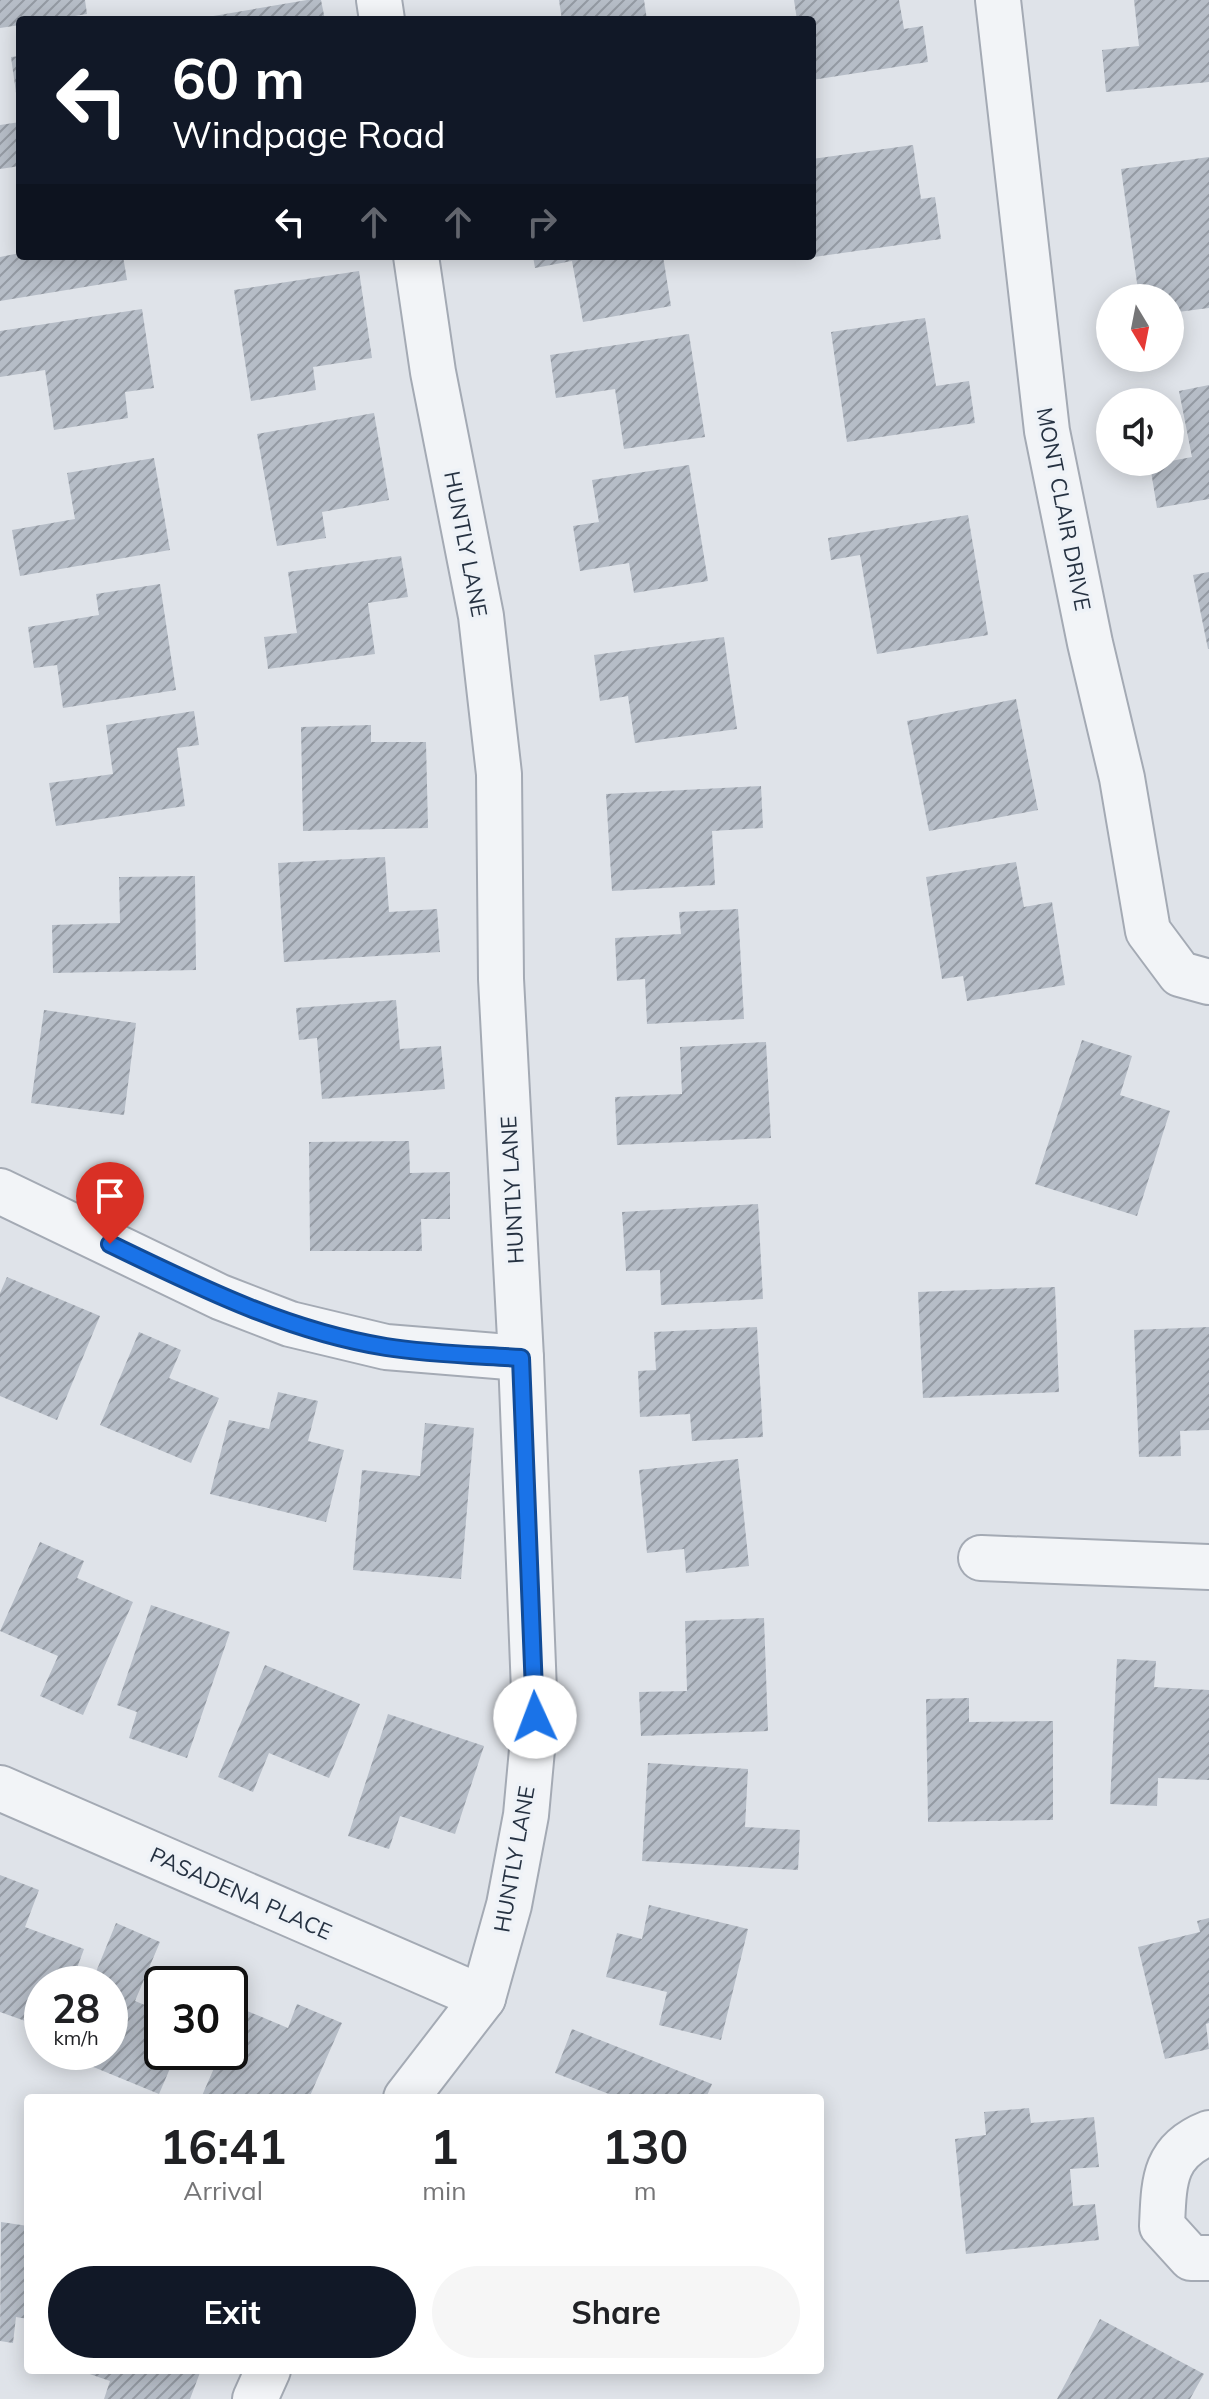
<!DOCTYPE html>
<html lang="en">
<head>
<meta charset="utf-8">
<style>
  body { margin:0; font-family:Mulish,sans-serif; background:#f6f6f6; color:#202124; height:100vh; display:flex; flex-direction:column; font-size:30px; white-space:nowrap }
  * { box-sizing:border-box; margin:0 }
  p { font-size:26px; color:#757577 }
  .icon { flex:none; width:44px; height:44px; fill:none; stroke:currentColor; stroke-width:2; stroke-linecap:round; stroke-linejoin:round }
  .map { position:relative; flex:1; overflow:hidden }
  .drawer { position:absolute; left:24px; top:2094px; width:800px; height:280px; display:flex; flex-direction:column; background:#fff; border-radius:8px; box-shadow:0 4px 20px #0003 }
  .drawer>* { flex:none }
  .guide { position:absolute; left:16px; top:16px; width:800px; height:244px; border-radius:8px; box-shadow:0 4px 20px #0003; background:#111827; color:#fff; overflow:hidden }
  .needle { width:52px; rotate:170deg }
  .controls { position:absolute; left:1096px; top:284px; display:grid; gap:16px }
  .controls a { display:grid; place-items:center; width:88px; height:88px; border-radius:50%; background:#fff; box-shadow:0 4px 20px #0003; font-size:40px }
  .speed { position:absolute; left:24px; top:1966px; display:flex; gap:16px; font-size:40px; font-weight:700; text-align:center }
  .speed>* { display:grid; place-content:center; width:104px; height:104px; border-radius:50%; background:#fff; box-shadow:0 4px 20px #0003; line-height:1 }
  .speed small { font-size:20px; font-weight:400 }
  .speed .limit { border:4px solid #111; border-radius:12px; background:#fff; color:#111 }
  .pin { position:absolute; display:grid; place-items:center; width:68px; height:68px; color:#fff; margin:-82px -34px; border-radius:50% 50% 50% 0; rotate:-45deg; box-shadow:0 0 8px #0007 }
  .pin .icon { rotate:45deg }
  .me { position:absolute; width:88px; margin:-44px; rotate:358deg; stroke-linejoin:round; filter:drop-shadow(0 0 6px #0008) }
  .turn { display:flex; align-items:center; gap:28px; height:168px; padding:0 24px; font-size:36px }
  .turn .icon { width:104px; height:104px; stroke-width:2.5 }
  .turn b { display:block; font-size:56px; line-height:68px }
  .lanes { display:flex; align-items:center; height:76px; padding:0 24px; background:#0003; justify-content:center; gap:40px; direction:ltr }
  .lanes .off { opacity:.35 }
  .eta { display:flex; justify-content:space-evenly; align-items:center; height:136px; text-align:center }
  .eta b { font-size:48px; font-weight:700; line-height:56px }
  .cta { display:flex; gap:16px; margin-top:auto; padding:16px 24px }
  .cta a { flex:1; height:92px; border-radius:48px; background:#111827; color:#fff; font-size:32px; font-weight:700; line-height:92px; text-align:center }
  .cta a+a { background:#f6f6f6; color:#202124 }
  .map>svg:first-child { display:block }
</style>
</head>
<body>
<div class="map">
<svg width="1209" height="2399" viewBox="0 0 1209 2399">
  <defs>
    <pattern id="building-hatch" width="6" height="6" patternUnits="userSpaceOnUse" patternTransform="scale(2)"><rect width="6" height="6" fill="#b6bdc7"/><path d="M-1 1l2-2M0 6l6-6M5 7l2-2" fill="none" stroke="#949aa3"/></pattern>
  </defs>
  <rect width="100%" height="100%" fill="#dfe3e9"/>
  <g fill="url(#building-hatch)">
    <path d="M0,0H85L87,14L50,20H20V25L0,28Z"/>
    <path d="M307,0H321L325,20H190Z"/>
    <path d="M559,0H644L647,20H562Z"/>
    <path d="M794,0H899L904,29L923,26L928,62L812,80V20H797Z"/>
    <path d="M1134,0H1209V82L1106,92L1102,50L1139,46Z"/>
    <path d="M20,56V107H18L11,57Z"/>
    <path d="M20,122V166L0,169V125Z"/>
    <path d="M913,145L921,199L935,197L941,239L814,257L812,159Z"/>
    <path d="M1209,157V308L1170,313V298H1163L1162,294L1139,297L1121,169Z"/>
    <path d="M20,253V256H123L127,280L0,301V257Z"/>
    <path d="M533,256H663L671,306L583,322L572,261L535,268Z"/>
    <path d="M359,271L372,358L313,367L316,390L251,401L234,290Z"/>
    <path d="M142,309L154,388L125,392L128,418L54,430L45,370L0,377V331Z"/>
    <path d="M925,318L936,386L969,381L975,423L847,442L831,332Z"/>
    <path d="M689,334L705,437L624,449L615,389L556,398L550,355Z"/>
    <path d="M1209,385V499L1157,508L1150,465L1192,457L1179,391Z"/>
    <path d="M374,413L389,500L322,512L326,538L277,546L257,434Z"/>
    <path d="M154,458L170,550L20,576L12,530L75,519L67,473Z"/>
    <path d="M689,465L708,581L634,593L629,563L580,571L573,526L599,522L592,480Z"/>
    <path d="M968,515L988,635L877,654L860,555L831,560L828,538Z"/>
    <path d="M401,556L408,597L368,603L375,654L268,669L264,637L297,633L288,572Z"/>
    <path d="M1209,572V649H1208L1193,575Z"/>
    <path d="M160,584L176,690L63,708L57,665L34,668L28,627L99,615L96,594Z"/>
    <path d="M724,637L737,729L635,743L628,696L600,701L594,655Z"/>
    <path d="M1016,699L1038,810L929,831L907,721Z"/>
    <path d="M194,711L199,745L177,748L185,806L56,826L49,783L113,774L106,725Z"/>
    <path d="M371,725V742H426L428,828L303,831L301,727Z"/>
    <path d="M761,786L763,828L712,831L715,885L612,891L606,794Z"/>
    <path d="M385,857L389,912L437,909L440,952L284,962L278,863Z"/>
    <path d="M1016,862L1024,907L1052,902L1065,985L967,1001L963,976L942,979L926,877Z"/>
    <path d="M195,876L196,970L53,973L52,925L120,923L119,877Z"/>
    <path d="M738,909L744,1019L647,1024L645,979L617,981L615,938L681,934L679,912Z"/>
    <path d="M396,1000L400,1049L441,1046L445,1089L322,1099L317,1038L299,1040L296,1008Z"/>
    <path d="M44,1010L136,1023L124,1115L31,1103Z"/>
    <path d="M1082,1040L1132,1056L1120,1095L1170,1111L1137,1216L1035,1184Z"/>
    <path d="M766,1042L771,1138L617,1145L615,1097L682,1094L680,1047Z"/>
    <path d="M409,1141L410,1173L450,1172V1219H421L422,1251H310L309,1142Z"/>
    <path d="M758,1204L763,1299L661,1305L660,1270L626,1271L622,1212Z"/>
    <path d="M7,1277L100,1316L57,1420L0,1396V1293Z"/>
    <path d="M1055,1287L1059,1392L923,1398L918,1292Z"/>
    <path d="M757,1327L763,1437L692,1441L690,1414L640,1417L638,1371L656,1370L654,1332Z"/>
    <path d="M1209,1327V1430L1180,1431L1181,1456L1139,1457L1134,1330Z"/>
    <path d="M139,1332L181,1350L169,1378L219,1398L191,1463L100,1425Z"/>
    <path d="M278,1392L318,1401L308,1441L344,1450L326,1522L210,1494L229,1420L269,1429Z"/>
    <path d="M425,1423L474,1428L461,1579L353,1570L362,1470L420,1476Z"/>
    <path d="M738,1459L749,1566L686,1573L684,1549L647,1553L639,1470Z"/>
    <path d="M40,1542L84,1561L77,1578L133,1602L83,1715L40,1696L58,1656L0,1631Z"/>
    <path d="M151,1605L230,1632L187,1758L129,1738L137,1712L117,1705Z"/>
    <path d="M764,1618L768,1731L641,1736L639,1692L687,1691L685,1621Z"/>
    <path d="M1117,1659L1156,1661L1154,1687L1209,1690V1780L1158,1778L1157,1806L1110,1804Z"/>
    <path d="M265,1665L360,1704L329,1778L269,1753L253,1792L218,1777Z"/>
    <path d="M969,1698V1722L1053,1721V1820L928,1822L926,1699Z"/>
    <path d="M388,1714L484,1746L455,1834L400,1816L389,1849L348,1836Z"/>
    <path d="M648,1763L748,1769L745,1827L800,1830L798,1870L642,1861Z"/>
    <path d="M0,1875L39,1890L25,1927L84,1949L71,1984H42V2027L0,2012Z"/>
    <path d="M649,1905L748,1929L721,2040L659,2025L667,1992L606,1977L617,1933L642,1939Z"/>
    <path d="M1209,1918V2023L1206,2024L1209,2049L1165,2059L1138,1947L1200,1932L1197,1921Z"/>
    <path d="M116,1923L160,1942L135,2001L162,2012V2052H177L159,2094L57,2052H110V1984H91Z"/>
    <path d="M297,2004L342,2023L309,2098H201L221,2052H230V2031L240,2008L288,2028Z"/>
    <path d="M572,2029L712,2084L706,2098H613L614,2096L555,2073Z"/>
    <path d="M1029,2108L1031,2123L1094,2117L1099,2167L1070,2169L1073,2206L1095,2204L1099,2240L966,2254L955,2139L986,2135L984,2112Z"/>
    <path d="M1,2222L28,2226V2319L16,2317L13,2343L0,2341Z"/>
    <path d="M1100,2319L1204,2374L1190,2399H1057Z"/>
    <path d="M78,2370H201L190,2399H104L110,2381Z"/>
  </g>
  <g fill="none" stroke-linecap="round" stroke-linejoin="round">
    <g stroke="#a4aab4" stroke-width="48">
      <g id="minor">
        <path d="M379,0L382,20"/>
        <path d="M998,0L1047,431L1090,643L1122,778L1148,931L1180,974L1209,982"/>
        <path d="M0,1191L220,1297L290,1324L386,1347L521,1358"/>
        <path d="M981,1558L1209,1567"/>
        <path d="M0,1788L483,1998"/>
        <path d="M406,2098L483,1998L509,1905L526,1815L535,1717L521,1358L501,979L499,774L481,616L433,372L416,256"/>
        <path d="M1209,2133C1163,2151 1164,2182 1162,2226L1191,2258H1209"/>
        <path d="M255,2399L268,2370"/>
      </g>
    </g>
    <use href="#minor" stroke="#f2f4f7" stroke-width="44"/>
  </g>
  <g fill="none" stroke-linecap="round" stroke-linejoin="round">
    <g stroke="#114b97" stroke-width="20">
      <path id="route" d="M110,1244C199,1287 287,1331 386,1347C430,1354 476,1355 521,1358L535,1717"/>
    </g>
    <use href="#route" stroke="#1a73e8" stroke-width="14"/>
  </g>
  <g text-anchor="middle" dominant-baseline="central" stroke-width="7" stroke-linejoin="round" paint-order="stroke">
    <g font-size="22" fill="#263242" stroke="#eef2f7">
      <text transform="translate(1064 509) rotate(79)">MONT CLAIR DRIVE</text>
      <text transform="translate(466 544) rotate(79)">HUNTLY LANE</text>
      <text transform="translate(512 1190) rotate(-93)">HUNTLY LANE</text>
      <text transform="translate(514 1859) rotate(-80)">HUNTLY LANE</text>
      <text transform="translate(241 1893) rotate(24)">PASADENA PLACE</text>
    </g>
  </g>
</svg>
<div class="controls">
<a><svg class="needle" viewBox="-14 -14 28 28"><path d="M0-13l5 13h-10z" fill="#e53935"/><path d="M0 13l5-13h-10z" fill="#757577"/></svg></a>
<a><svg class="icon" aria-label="sound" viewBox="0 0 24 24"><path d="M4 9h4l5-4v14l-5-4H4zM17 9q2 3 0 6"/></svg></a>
</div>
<div class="speed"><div>28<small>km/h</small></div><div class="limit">30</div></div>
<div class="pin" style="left:110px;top:1244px;background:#d93025"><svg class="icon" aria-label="arrive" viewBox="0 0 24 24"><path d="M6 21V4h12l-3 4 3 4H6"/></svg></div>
<svg class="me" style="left:535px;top:1717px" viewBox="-20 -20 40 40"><circle r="19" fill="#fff"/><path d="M0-13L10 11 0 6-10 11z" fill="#1a73e8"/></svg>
<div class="guide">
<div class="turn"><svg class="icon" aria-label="left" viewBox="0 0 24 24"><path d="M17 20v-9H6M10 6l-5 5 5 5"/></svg><div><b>60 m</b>Windpage Road</div></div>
<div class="lanes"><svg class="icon" aria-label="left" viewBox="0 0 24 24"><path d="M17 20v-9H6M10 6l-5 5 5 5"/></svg><svg class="icon off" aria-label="ahead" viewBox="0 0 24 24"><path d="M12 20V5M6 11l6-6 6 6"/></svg><svg class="icon off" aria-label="ahead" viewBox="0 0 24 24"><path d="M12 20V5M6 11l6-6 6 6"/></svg><svg class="icon off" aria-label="right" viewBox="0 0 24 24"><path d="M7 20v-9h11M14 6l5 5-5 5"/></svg></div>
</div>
<section class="drawer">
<div class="eta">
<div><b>16:41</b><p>Arrival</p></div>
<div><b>1</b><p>min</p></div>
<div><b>130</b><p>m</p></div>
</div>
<div class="cta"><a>Exit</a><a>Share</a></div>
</section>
</div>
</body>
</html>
